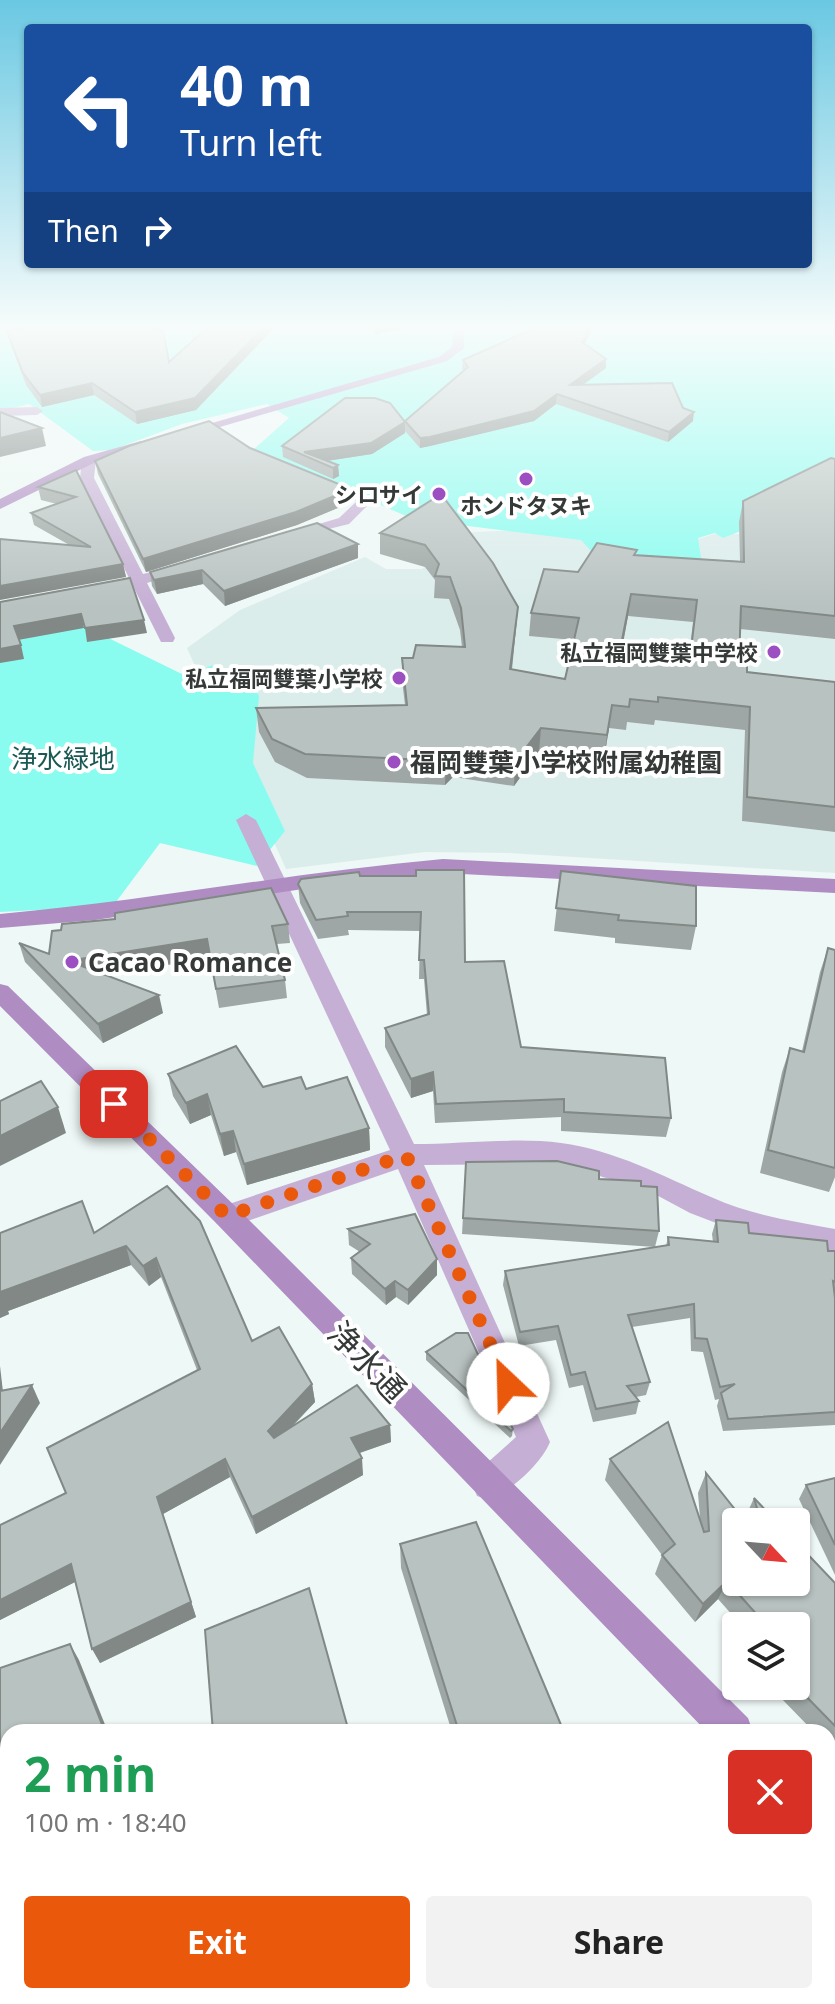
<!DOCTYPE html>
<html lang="en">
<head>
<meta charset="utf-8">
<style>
  body { margin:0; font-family:"Noto Sans","Noto Sans JP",sans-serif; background:#f2f2f2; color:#222; height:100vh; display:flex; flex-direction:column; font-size:30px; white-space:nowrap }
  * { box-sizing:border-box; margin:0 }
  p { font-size:26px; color:#767676 }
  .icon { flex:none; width:44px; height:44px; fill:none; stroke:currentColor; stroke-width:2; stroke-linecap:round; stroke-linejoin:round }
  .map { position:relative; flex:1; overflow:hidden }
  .details { position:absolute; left:0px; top:1724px; width:836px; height:280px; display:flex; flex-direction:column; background:#fff; border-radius:24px 24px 0 0; box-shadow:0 2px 6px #0004 }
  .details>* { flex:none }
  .hud { position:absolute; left:24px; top:24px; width:788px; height:244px; border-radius:8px; box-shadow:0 2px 6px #0004; background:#1a4fa0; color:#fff; overflow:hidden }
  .needle { width:52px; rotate:116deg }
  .tools { position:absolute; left:722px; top:1508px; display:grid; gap:16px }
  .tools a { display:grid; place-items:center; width:88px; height:88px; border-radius:8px; background:#fff; box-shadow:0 2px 6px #0004; font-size:40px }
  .pin { position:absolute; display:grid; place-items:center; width:68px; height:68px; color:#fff; margin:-34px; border-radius:16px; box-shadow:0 4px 12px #0006 }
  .me { position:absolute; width:88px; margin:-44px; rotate:336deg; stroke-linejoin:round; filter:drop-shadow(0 0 6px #0008) }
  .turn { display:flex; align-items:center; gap:28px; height:168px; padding:0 24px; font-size:36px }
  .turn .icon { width:104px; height:104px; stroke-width:2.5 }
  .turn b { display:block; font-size:56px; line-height:68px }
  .then { display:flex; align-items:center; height:76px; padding:0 24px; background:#0003; gap:16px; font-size:30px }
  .round { display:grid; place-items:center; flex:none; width:84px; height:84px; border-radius:8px; background:#f2f2f2 }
  .head { display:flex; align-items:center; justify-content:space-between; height:136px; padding:0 24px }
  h1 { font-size:48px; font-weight:700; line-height:60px; color:#1e9e55 }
  .cta { display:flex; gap:16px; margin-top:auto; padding:16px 24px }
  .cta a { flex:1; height:92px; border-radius:8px; background:#ea580c; color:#fff; font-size:32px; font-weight:700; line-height:92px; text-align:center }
  .cta a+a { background:#f2f2f2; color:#222 }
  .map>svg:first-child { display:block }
</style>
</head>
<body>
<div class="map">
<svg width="835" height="2004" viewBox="0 0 835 2004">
  <rect width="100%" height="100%" fill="#eef8f6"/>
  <path fill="#dbedeb" d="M522,530L697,539L715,534H800L835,583V873L509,853L425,852L286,869L187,648L240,610L365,557L386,569H422L473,532Z"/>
  <g fill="#8afcef">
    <path d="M0,327H835V523L741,531L723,538L715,533L698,538L703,571L602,563L581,540L413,519L253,450L289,418L267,404L182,424L112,450L93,451L29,404L0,411Z"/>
    <path d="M90,622L92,630L186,676L213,665L249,677L259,696L253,763L285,831L257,866L160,843L113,906L0,912V623Z"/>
  </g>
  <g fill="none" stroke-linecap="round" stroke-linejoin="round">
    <g fill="#c6afd4" fill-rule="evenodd">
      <path d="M0,408L37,407L43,411L37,415L0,416Z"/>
      <path d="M89,456L96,460L94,478L143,574L181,565L189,570L147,583L175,638L173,642H161L133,586L101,594L93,589L129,578L80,478L82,460Z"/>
      <path d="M318,479H328L373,500L349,524L292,538V532L339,518L357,501L318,485Z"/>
      <path d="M246,814L256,820L414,1144C459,1144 518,1137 561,1143C615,1150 662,1176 711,1197C750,1215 793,1221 835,1229V1253L750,1236L690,1213L649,1191L560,1164L424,1165L550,1442C541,1464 511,1491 489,1500L477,1496L472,1484L477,1472L516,1437L398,1169L227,1228L217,1224L213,1216L217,1208L390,1150L236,820Z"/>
    </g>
    <g fill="#af8cc2" fill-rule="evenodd">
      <path d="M454,327H464V348L447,361L189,436L178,433L439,357L452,347Z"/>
      <path d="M141,441L146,442V448L94,463L0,509V499L84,457Z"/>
      <path d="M443,859L835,879V893L443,873L364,880L95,920L0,928V914C148,901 295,872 443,859Z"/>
      <path d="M0,984L8,986L237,1208L748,1718L753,1732H707L217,1224L0,1006Z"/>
      <path d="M828,1807L835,1810V1854L828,1851Z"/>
    </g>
  </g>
  <g fill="#9ea7a5" fill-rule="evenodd">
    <path d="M12,327H128L169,362L208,327H275L196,410L137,424L94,395L42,407L26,385L10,343L7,331L16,330Z"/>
    <path d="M537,327H591L590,333L585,344L606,368L582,385L683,408L693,421L668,442L556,404L534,421L430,446L420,448L405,431V421L464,371L462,369L463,360Z"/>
    <path d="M405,433L372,454L327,461L338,465L339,476L333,479L283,457L282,446Z"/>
    <path d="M250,448L351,489L352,502L297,525L146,572L98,474L95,461Z"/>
    <path d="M835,459V639L740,629L739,662L747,672L835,682V832L742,821L745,730L655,720L654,725L627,722L626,730L609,728L604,759L539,751L514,786L453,777L445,785L307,778L275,762L259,732L256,708L405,705L402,680V658H413L462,647L460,630L449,599L434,598L435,580L425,567L380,554V533L441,494L518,607L512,670L565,679L574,640L529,636L531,613L578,572L637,556L740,561L739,522L743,501ZM628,616L693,622L689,657L622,650Z"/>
    <path d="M76,470L123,564L126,577L34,525L31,513L57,504L41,500L38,487Z"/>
    <path d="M358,558L225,606L203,584L157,594L152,586L150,572Z"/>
    <path d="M561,871L696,926L691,950L615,943V938L554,931Z"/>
    <path d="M360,876H416L465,962L521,1047L671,1118L666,1137L561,1131V1117L435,1123L433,1091L411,1098L385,1047V1028L427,1015L424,979H419L420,931L348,930L349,935L318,939L300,903L298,884Z"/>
    <path d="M288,924L290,943L277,944L285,980L287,998L219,1008L210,958L104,975L163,1013L103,1043L25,962L19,943L49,954Z"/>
    <path d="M828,948L835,950V1177L829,1192L760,1173L782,1072L790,1048L802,1051L820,972Z"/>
    <path d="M168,1074L263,1087L306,1089L369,1128L370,1150L247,1185L236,1152L224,1156L211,1115L190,1124L173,1096Z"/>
    <path d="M466,1162L599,1179L659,1231L655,1247L462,1234Z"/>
    <path d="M167,1186L252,1341L312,1384L315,1402L291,1428L390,1425L391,1442L360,1453L363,1475L256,1534L230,1477L163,1514L196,1617L100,1663L75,1582L0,1620V1525L66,1493L197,1370L161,1277L149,1286L131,1265L8,1311L9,1314L0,1318V1233H94Z"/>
    <path d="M716,1220L749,1233L835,1251V1425L723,1431L717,1406L719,1399L715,1400L703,1352L691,1351L690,1318L632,1327L650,1382L646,1395L636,1397L639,1401L636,1414L593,1422L583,1385L569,1388L556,1340L519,1346L503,1285L505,1271L666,1246L668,1237L713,1242L712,1234Z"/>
    <path d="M348,1229L437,1259V1275L408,1305L396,1297L386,1305L352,1274L351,1258L360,1252L349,1245Z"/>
    <path d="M426,1352L513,1429L512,1436L510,1438L426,1360Z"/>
    <path d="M610,1459L700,1519L698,1493L706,1473L736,1582L835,1583V1754L828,1747V1732H814L780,1697L787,1686H796V1626H742L718,1599L695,1622L655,1574L662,1555L605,1480Z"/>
    <path d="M835,1478V1575L799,1499L806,1485Z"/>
    <path d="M754,1498L777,1522H746L745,1518Z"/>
    <path d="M400,1544L564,1732H452L401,1568Z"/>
    <path d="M397,1996H496L479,2004H404Z"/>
    <path d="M813,1996H828L835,2004H816Z"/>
  </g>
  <g fill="#818886">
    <path d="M264,327H275L196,410L137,424L135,412Z"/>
    <path d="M385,327H408L375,335V329Z"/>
    <path d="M590,327H591L590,333L581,351L582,342Z"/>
    <path d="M606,359V368L569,395L570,385Z"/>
    <path d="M92,383L94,395L42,407L40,395Z"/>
    <path d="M557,394L556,404L534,421L430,446L420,448V438Z"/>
    <path d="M694,412L693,421L668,442L669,432Z"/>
    <path d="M405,422V433L372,454L319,462L304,452Z"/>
    <path d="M42,428L46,446L0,457V438Z"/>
    <path d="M338,465L339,476L333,479V468Z"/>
    <path d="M351,489L352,502L297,525L146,572L143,559Z"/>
    <path d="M358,544V558L225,606L224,591Z"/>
    <path d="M123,564L126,577L0,600V586Z"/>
    <path d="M202,570L203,584L157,594L154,580Z"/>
    <path d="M631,594L628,616L617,673L620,650Z"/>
    <path d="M518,607L516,629L509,692L510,669Z"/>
    <path d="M81,614L84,628L18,640L14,626Z"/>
    <path d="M144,620L147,633L87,642L85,628Z"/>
    <path d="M21,645L24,659L0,663V649Z"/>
    <path d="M612,705L609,728L604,759L607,735Z"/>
    <path d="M541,728L539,751L514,786L515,762Z"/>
    <path d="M453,754V777L445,785L446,761Z"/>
    <path d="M207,939L210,958L73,980L68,961Z"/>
    <path d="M159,995L163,1013L103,1043L98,1024Z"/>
    <path d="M433,1072V1091L411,1098V1079Z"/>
    <path d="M207,1094L211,1115L190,1124L186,1103Z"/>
    <path d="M58,1107L66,1133L0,1166V1136Z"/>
    <path d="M369,1128L370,1150L247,1185L244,1164Z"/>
    <path d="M233,1131L236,1152L224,1156L220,1134Z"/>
    <path d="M126,1246L131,1265L8,1311L9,1314L0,1318V1292Z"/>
    <path d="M156,1258L161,1277L149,1286L143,1266Z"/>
    <path d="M437,1259V1275L408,1305V1290Z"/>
    <path d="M395,1281L396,1297L386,1305L385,1289Z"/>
    <path d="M0,1366L5,1409L0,1400Z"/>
    <path d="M312,1384L315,1402L271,1448L268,1431Z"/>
    <path d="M32,1385L40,1403L0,1465V1433Z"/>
    <path d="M390,1425L391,1442L353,1455L351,1438Z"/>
    <path d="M362,1458L363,1475L256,1534L252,1517Z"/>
    <path d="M225,1459L230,1477L163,1514L196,1617L100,1663L92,1649L157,1497Z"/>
    <path d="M71,1564L79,1580L0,1620V1600Z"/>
    <path d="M727,1581L718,1599L695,1622L703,1604Z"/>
    <path d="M70,1644L79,1660L108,1732H105Z"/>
    <path d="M126,1996H134L135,2004H126Z"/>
    <path d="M478,1996H496L479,2004H462Z"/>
  </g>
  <g fill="#b8c2c0" stroke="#818886" stroke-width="2" fill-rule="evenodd">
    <path d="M25,327H128L163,330L169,362L208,327H264L195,398L135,412L92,383L40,395L23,373L7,331L27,328Z"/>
    <path d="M537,327H590L582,342L606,359L570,385L672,383L683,408L694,412L669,432L557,394L534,411L430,437L420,438L405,421L468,367L463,360Z"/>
    <path d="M345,398H375L390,403L405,422L371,443L304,452L338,465L333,468L282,446Z"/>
    <path d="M0,412L42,428L0,438Z"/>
    <path d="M209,421L250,448L351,489L296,512L143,559L95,461L129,446Z"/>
    <path d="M831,458L835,459V616L741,606L739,662H747V672L835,682V807L747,797L750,707L658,697V702L630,699L629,707L612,705L607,735L541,728L515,762L453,754L446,761L305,754L272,739L256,708L407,705L402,658H413L416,645L465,647L461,608L450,577L435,576L439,564L425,545L380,533L441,494L493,563L518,607L510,669L565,679L579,618L531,613L544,569L578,572L597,543L637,550L634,555L744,562L743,501ZM631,594L697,600L690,657L620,650Z"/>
    <path d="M76,470L123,564L0,586V539L91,547L31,513L76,497L38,487Z"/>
    <path d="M317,523L358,544L224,591L202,570L154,580L150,572Z"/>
    <path d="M130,578L144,620L85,628L81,614L14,626L21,645L0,649V602Z"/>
    <path d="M416,870H464L465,962L504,961L521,1047L665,1058L671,1118L564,1112V1099L436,1104L433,1072L411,1079L385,1028L429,1014L424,960H419L421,912H347L348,916L316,920L298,884L301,879L359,872L360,876H416Z"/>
    <path d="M561,871L696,886V926L618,920L619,915L556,908Z"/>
    <path d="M271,888L288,924L272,926L285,980L216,989L207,939L68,961L159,995L98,1024L19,943L49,954L52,931L61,930L62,924L115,919V913Z"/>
    <path d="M828,948L835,950V1168L768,1150L790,1048L804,1052Z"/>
    <path d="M236,1046L263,1087L301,1077L306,1089L347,1077L369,1128L244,1164L233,1131L220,1134L207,1094L186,1103L168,1074Z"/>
    <path d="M41,1081L58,1107L0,1136V1101Z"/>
    <path d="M557,1161L599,1171V1179L641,1181V1186L657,1187L659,1231L463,1218L466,1162Z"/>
    <path d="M167,1186L200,1221L252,1341L279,1327L312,1384L268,1431L274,1438L357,1385L390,1425L351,1438L362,1458L252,1517L225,1459L157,1497L191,1602L92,1649L71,1564L0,1600V1525L66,1493L47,1448L200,1369L156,1258L143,1266L126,1246L0,1292V1233L82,1201L94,1233Z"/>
    <path d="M415,1214L437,1259L408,1290L395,1281L385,1289L351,1258L370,1244L348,1229Z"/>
    <path d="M716,1220L748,1223L749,1233L827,1241L828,1251H835V1282L833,1281L835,1298V1412L728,1419L721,1393L735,1384L720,1387L707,1339L695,1338L694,1304L628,1315L650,1382L627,1386L639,1401L596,1409L585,1372L571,1375L558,1326L520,1332L505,1271L669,1245L668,1237L718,1242Z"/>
    <path d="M456,1333H468L513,1429L511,1431L426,1352Z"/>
    <path d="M32,1385L0,1433V1391Z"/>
    <path d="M668,1422L704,1532L709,1531L706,1473L745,1522H736V1582H796V1542L835,1583V1726L796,1686V1675L803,1667L796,1658V1626H767L727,1581L703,1604L662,1555L675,1544L610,1459Z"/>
    <path d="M835,1478V1545L806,1485Z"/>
    <path d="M754,1498L777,1522H761Z"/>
    <path d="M476,1522L564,1732H459L400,1544Z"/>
    <path d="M309,1588L349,1732H213L205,1630Z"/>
    <path d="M70,1644L105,1732H8V1996H126V2004H0V1668Z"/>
    <path d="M828,1875L835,1882V2004H826L824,1996H828Z"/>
    <path d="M406,1996H478L462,2004H413Z"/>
  </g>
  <linearGradient id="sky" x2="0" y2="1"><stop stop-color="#6ac8e2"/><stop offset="0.54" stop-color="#f7fcfb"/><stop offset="1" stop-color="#f7fcfb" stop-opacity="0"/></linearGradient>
  <rect width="835" height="607" fill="url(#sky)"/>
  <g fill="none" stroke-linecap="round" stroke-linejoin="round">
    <path stroke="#ea580c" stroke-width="14" stroke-dasharray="0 25.2" d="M114,1104L227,1216L406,1155L508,1384"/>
  </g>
  <g fill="#9b4fc0" stroke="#fff" stroke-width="3">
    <circle cx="526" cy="479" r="8"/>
    <circle cx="439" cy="494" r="8"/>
    <circle cx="774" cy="652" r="8"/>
    <circle cx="399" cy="678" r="8"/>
    <circle cx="394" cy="762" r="8"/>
    <circle cx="72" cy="962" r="8"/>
  </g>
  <g text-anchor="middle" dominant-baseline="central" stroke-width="8" stroke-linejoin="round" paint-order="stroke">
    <g font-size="22" font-weight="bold" fill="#353938" stroke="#fff" text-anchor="end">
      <text x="423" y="494">シロサイ</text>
      <text x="526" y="505" text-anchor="middle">ホンドタヌキ</text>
      <text x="758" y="652">私立福岡雙葉中学校</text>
      <text x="383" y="678">私立福岡雙葉小学校</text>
    </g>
    <g font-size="26" fill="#1a5953" stroke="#fff">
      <text x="63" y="758">浄水緑地</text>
    </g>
    <g font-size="26" font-weight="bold" fill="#353938" stroke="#fff" text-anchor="start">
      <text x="410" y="762">福岡雙葉小学校附属幼稚園</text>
      <text x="88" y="962">Cacao Romance</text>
    </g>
    <g font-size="32" fill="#353938" stroke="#fff">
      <text transform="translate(368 1361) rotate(46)">浄水通</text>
    </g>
  </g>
</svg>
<div class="tools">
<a><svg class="needle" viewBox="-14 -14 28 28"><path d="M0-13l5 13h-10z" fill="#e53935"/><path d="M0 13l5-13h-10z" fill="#767676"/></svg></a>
<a><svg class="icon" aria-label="layers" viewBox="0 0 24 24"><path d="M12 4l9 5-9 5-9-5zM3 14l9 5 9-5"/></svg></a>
</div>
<div class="pin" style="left:114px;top:1104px;background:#d93025"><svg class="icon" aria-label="arrive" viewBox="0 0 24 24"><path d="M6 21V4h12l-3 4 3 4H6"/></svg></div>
<svg class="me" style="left:508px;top:1384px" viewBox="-20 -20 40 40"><circle r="19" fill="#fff"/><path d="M0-13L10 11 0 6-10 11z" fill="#ea580c"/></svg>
<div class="hud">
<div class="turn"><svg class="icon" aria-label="left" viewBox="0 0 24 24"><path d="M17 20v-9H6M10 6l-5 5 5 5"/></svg><div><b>40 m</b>Turn left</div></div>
<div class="then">Then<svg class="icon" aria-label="right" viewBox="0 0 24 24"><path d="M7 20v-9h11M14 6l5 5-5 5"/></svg></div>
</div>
<section class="details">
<div class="head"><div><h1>2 min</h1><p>100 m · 18:40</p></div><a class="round" style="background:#d93025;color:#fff"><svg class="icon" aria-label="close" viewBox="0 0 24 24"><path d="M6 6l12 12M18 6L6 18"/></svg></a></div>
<div class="cta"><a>Exit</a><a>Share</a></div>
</section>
</div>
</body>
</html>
